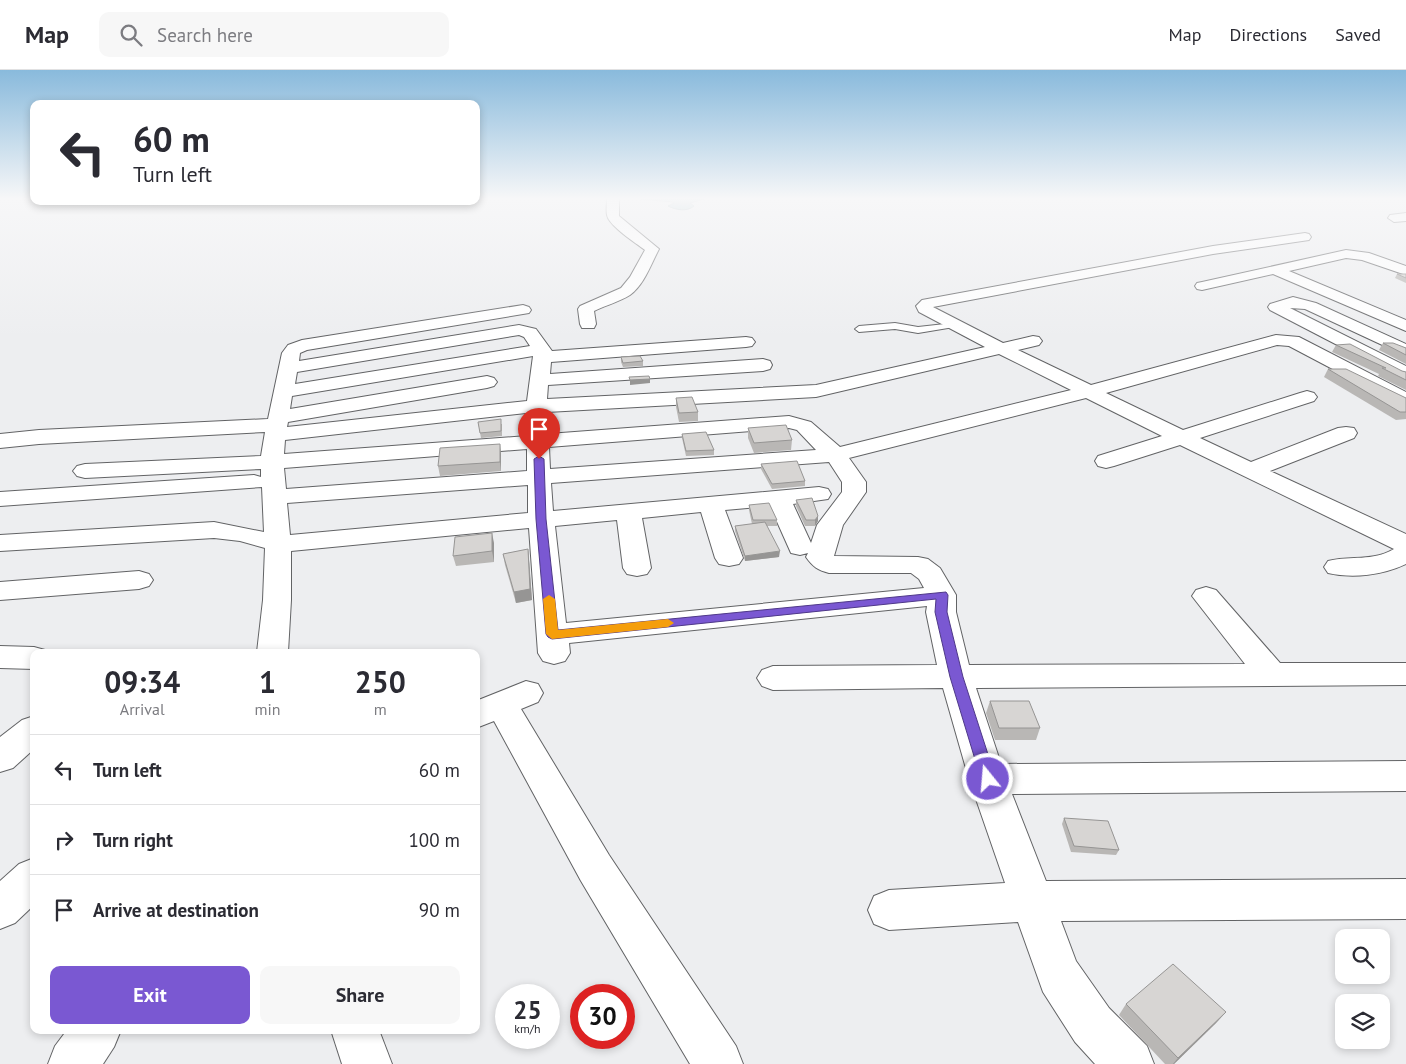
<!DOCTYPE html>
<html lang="en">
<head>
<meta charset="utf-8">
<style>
  body { margin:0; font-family:"PT Sans",sans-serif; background:#f7f7f7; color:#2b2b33; height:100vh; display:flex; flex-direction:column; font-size:19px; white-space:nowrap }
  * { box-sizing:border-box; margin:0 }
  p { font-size:16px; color:#7c7c81 }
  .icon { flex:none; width:28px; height:28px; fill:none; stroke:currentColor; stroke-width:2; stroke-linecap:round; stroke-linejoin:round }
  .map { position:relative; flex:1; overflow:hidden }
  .details { position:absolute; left:30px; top:579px; width:450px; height:385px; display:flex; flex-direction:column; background:#fff; border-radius:10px; box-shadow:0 2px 8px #0003 }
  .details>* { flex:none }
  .banner { position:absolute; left:30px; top:30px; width:450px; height:105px; border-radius:10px; box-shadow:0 2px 8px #0003; background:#fff; color:#2b2b33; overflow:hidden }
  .controls { position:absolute; left:1335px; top:859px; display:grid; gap:10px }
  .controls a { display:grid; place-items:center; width:55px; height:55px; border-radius:10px; background:#fff; box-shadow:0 2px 8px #0003; font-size:25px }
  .speed { position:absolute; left:495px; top:914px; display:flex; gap:10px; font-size:25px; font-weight:700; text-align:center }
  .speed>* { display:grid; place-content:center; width:65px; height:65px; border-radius:50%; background:#fff; box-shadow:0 2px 8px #0003; line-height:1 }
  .speed small { font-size:12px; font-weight:400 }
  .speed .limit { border:8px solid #d22; background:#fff; color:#111 }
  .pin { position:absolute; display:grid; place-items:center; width:42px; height:42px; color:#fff; margin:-51px -21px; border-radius:50% 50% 50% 0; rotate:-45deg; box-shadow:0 0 5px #0007 }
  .pin .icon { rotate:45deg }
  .me { position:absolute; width:55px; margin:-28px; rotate:343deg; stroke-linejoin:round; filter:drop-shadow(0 0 4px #0008) }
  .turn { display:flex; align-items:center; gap:18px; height:105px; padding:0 20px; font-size:22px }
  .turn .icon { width:65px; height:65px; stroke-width:2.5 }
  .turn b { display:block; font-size:35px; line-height:42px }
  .eta { display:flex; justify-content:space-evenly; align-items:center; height:85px; text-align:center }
  .eta b { font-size:30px; font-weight:800; line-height:35px }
  .button { display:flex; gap:10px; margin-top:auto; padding:10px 20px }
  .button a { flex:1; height:58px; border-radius:10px; background:#7a58d2; color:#fff; font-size:20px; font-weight:800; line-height:58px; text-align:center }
  .button a+a { background:#f7f7f7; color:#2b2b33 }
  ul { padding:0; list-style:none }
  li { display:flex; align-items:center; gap:15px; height:70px; padding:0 20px; border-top:1px solid #e1e1e2 }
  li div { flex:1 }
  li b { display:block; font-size:19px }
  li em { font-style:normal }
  header { display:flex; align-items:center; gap:30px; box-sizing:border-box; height:70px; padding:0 25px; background:#fff; border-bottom:1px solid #e1e1e2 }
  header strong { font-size:24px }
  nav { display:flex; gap:28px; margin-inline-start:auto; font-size:18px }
  .search { width:350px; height:45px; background:#f7f7f7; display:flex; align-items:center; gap:12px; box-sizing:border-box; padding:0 18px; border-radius:10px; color:#7c7c81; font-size:19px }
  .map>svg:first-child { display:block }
</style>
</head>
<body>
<header>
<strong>Map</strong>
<div class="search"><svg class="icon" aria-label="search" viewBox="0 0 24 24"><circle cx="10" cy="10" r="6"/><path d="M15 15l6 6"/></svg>Search here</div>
<nav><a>Map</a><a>Directions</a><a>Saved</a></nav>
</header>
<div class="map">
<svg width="1406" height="994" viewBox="0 0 1406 994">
  <rect width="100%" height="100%" fill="#edeef0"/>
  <path fill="#9bc2c9" stroke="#7e9a9f" d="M640,129H704L690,133L694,136C687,142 676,140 668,136L674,133L673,132Z"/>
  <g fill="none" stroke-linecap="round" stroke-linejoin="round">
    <g stroke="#626365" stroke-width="2">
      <path id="lane" d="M895,253L918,257L954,253L958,255L954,257L918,263L895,259L859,262L855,259L859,256Z"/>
    </g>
    <g stroke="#626365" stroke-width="2">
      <g id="street">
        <path d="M607,129H619V146L659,179C651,194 644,215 630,225C619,232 606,235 594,241L596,254L594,258H582L580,254L578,239L580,236L621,218L630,207L645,180C636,173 609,156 607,145C606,140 607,134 607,129Z"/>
        <path d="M1406,143V151L1394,152L1388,148L1390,145Z"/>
        <path d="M1305,163L1309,164L1311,167L1309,170L1213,184L933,237L1003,273L1033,266L1039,267L1042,271L1039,275L1018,280L1091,315L1276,265L1299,267L1406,322V336L1399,334L1289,276L1277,275L1106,323L1183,360L1300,323L1307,321L1314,323L1317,327L1314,331L1200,368L1251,392L1338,358L1346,357L1354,358L1357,363L1354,368L1270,401L1406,464V494C1383,505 1353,509 1328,503L1324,497L1328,491C1353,485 1371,492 1394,479L1180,375L1114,396L1106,398L1098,396L1095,391L1098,386L1162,366L1086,328L849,388L866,412V422L843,455L834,486L918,487L928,489L940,498L956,525V542L969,595L1245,594L1192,526L1196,520L1206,517L1216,520L1280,593H1406V615L976,618L1001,694L1406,691V721L1012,724L1046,811L1406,809V849L1061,851L1076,891L1109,938L1147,976L1154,994H1095L1075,972L1043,922L1018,852L889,860L874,854L868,840L874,826L889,820L1005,813L969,709L943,618L773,620L762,616L757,608L762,600L773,596L937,595L926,542L927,536L569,573L570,583L565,591L554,594L543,591L538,583L529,458L291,481V530L288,582H257L263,530L265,478L240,471L214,468L0,481V465L214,452L264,462L262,417L0,436V422L254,405L261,407V399L85,408L77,406L73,401L77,396L85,394L261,386L265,362L39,374L0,378V364L39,360L268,349L282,283L288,275L302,270L523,235L529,237L531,240L529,243L307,280L300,283L299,291L519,255L536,259L552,281L746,267L752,268L755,272L752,276L746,277L551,292L550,304L763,289L770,291L772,295L770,299L763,301L548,315L547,329L816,315L985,277L919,242L916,236L922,230L1213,176ZM519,265L524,267L530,276L295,314L297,302ZM999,284L1071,320L840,377L811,352L789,346L548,364L547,342L816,327ZM533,286L527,331L287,357L288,352L487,318L494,316L497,312L494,308L487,306L290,339L292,326ZM526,343L527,366L284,384L285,370ZM789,358L797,360L816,380L550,399L549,377ZM527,379V401L286,419L284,398ZM829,392L842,412V422L817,455L811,473L793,434L828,429L831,424L828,419L819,417L553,441L551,413ZM528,415V443L290,465L287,433ZM770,436L791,483L800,485L808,483L806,487C813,497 818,500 829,503H911L919,509L924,518L566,553L555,456L617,450L623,498L627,504L637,506L647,504L651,498L642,448L701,442L715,488L719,494L729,496L739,494L743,488L725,440Z"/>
        <path d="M1346,180L1369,183L1406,196V205L1362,190L1346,188L1289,201L1406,250V261L1273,204L1202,220L1197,219L1195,216L1197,213L1202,212Z"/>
        <path d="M1293,227L1316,233L1406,274V286L1305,239L1290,238L1406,296V309L1399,307L1270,240L1268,237L1270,234Z"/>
        <path d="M139,501L149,504L153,510L149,516L139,519L0,530V512Z"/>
        <path d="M0,576L34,577L45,580L46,582H34V599L0,598Z"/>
        <path d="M526,611L538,614L543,623L538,632L521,639L609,785L736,976L743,994H690L581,811L494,651L476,658V631Z"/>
        <path d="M34,646V679L13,698L0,702V667L22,650Z"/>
        <path d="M34,788V835L15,853L0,859V811L19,794Z"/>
        <path d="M67,960H121L114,977L103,994H48L55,976Z"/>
        <path d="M331,960H379L392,994H342Z"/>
      </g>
    </g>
    <use href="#lane" fill="#fff" fill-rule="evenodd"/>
    <use href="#street" fill="#fff" fill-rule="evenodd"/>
  </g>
  <g fill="#b9b7b5">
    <path d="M1397,204H1406V213L1395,208Z"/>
    <path d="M1383,273L1406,278V294L1379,280Z"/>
    <path d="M1336,275L1402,301L1406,302V320L1378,306L1379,304L1332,282Z"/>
    <path d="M621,287L643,291V296L623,297L621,292Z"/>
    <path d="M1328,299L1406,328V349L1396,350L1324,307Z"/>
    <path d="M676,328L698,342V351L679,352L676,337Z"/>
    <path d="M478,352L502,354V366L481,368Z"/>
    <path d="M748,358L792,370L791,380L754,383L748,368Z"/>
    <path d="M682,364L714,380V385L686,386L682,368Z"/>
    <path d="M501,383V401L440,406L438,396Z"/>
    <path d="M761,394L805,411V416L772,419L761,399Z"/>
    <path d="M796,430L818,446V451L815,456H805L796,436Z"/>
    <path d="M749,435L777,450V456H767L779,487L745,491L735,461V456L752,454L749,440Z"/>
    <path d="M494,473V492L456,496L453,486Z"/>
    <path d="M528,479L529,490L532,530L516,533L505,495L503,484Z"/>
    <path d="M990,631L1040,658L1036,670H995L986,643Z"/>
    <path d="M1064,748L1119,780L1116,785L1071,782L1062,754Z"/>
    <path d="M1126,934L1226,942L1216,953L1174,994H1165L1119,945Z"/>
  </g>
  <g fill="#969594">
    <path d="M650,309V313L630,315V310Z"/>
    <path d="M500,374L501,383V401L500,392Z"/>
    <path d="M818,446V451L815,456V450Z"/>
    <path d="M492,463L494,473V492L492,481Z"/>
    <path d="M528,479L529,490L532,530L516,533L514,522Z"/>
    <path d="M780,481L779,487L745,491V486Z"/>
    <path d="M1226,942L1216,953L1174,994H1173L1178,988Z"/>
  </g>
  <g fill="#d7d5d3" stroke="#969594">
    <path d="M1397,204H1406V208Z"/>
    <path d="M1383,273H1393L1406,278V285Z"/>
    <path d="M1350,274L1402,301L1406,302V310L1382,298H1386L1336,275Z"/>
    <path d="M640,286L643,291L623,293L621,287Z"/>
    <path d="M1328,299H1346L1406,328V342H1400Z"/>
    <path d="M649,306L650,309L630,310L629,307Z"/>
    <path d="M692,327L698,342L679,343L676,328Z"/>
    <path d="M501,349V361L480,363L478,352Z"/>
    <path d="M786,355L792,370L754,373L748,358Z"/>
    <path d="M706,362L714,380L686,381L682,364Z"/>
    <path d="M500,374V392L438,396L440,378Z"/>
    <path d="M797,391L805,411L772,414L761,394Z"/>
    <path d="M812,428L818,446L815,450H806L796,430Z"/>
    <path d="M769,433L777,450H753L749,435Z"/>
    <path d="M765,452L780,481L745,486L735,456Z"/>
    <path d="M492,463V481L453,486L455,467Z"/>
    <path d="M528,479L530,519L514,522L503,484Z"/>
    <path d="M990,631H1029L1040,658H999Z"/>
    <path d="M1064,748L1108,751L1119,780L1074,776Z"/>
    <path d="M1173,894L1226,942L1178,988L1126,934Z"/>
  </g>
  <linearGradient id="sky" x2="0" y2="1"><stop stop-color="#89badc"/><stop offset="0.48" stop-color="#f7f7f8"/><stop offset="1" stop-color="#f7f7f8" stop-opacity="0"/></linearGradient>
  <rect width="1406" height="268" fill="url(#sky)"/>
  <path fill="#7a58d2" stroke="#4f3988" d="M539,386L544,389L546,449L558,560L946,522L948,525L947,542L963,607L996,709L994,714L988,716L983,714L981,709L950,607L935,542L936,529L552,569L548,567L546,564L536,449L534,389Z"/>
  <path fill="#f59e0b" d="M549,525L555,529L558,560L668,549L674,553L668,557L552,569L546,564L543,529Z"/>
</svg>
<div class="controls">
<a><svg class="icon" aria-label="search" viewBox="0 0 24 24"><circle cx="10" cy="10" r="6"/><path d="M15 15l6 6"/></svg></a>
<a><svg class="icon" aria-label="layers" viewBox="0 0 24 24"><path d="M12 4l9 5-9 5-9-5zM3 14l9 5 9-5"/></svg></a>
</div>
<div class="speed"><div>25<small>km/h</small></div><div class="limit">30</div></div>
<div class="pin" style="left:539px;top:389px;background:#d93025"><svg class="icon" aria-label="arrive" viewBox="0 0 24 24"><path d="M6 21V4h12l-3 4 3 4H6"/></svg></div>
<svg class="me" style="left:988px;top:709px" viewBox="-20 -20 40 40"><circle r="17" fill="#7a58d2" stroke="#fff" stroke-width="3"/><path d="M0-11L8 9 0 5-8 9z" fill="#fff"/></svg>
<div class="banner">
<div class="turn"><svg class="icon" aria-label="left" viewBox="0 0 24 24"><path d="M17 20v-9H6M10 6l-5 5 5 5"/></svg><div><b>60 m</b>Turn left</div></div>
</div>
<section class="details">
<div class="eta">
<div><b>09:34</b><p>Arrival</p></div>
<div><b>1</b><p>min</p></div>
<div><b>250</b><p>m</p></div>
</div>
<ul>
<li><svg class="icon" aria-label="left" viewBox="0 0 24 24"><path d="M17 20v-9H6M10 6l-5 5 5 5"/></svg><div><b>Turn left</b></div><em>60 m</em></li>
<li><svg class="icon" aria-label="right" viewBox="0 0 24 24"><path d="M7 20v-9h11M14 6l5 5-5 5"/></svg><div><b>Turn right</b></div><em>100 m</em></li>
<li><svg class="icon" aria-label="arrive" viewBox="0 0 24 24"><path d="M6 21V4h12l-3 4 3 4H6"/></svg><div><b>Arrive at destination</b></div><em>90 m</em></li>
</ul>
<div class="button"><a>Exit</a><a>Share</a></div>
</section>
</div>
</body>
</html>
